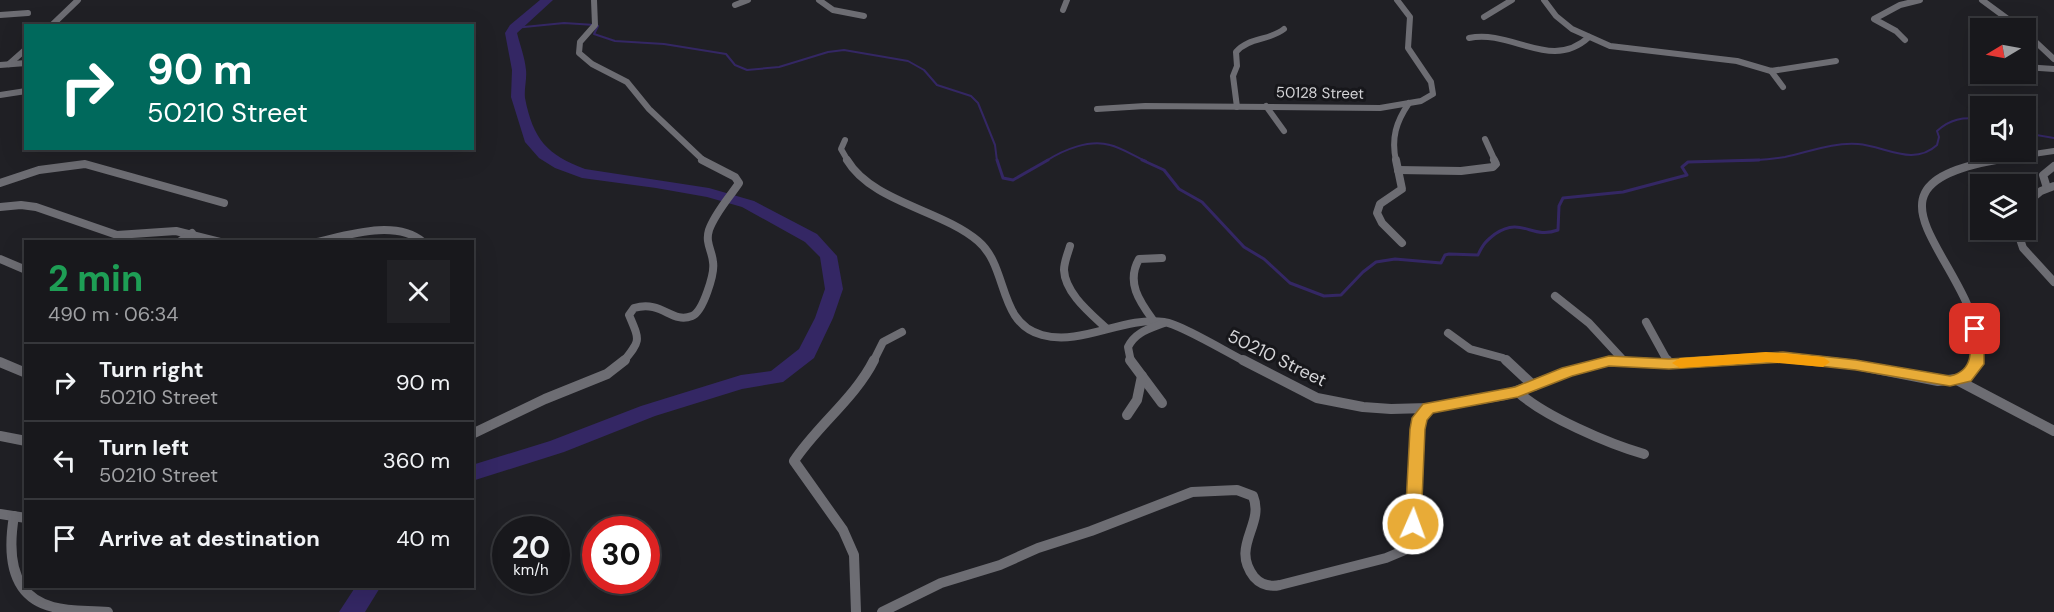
<!DOCTYPE html>
<html lang="en">
<head>
<meta charset="utf-8">
<style>
  body { margin:0; font-family:"DM Sans",sans-serif; background:#212125; color:#f1f3f6; height:100vh; display:flex; flex-direction:column; font-size:22px; white-space:nowrap }
  * { box-sizing:border-box; margin:0 }
  p { font-size:20px; color:#9fa0a3 }
  .icon { flex:none; width:33px; height:33px; fill:none; stroke:currentColor; stroke-width:2; stroke-linecap:round; stroke-linejoin:round }
  .map { position:relative; flex:1; overflow:hidden }
  .sheet { position:absolute; left:24px; top:240px; width:450px; height:348px; display:flex; flex-direction:column; background:#18181c; border-radius:0px; box-shadow:0 6px 24px #0002,0 0 0 2px #36373b }
  .sheet>* { flex:none }
  .banner { position:absolute; left:24px; top:24px; width:450px; height:126px; border-radius:0px; box-shadow:0 6px 24px #0002,0 0 0 2px #36373b; background:#00695c; color:#fff; overflow:hidden }
  .needle { width:39px; rotate:260deg }
  .buttons { position:absolute; left:1970px; top:18px; display:grid; gap:12px }
  .buttons a { display:grid; place-items:center; width:66px; height:66px; border-radius:0px; background:#18181c; box-shadow:0 6px 24px #0002,0 0 0 2px #36373b; font-size:30px }
  .speed { position:absolute; left:492px; top:516px; display:flex; gap:12px; font-size:30px; font-weight:700; text-align:center }
  .speed>* { display:grid; place-content:center; width:78px; height:78px; border-radius:50%; background:#18181c; box-shadow:0 6px 24px #0002,0 0 0 2px #36373b; line-height:1 }
  .speed small { font-size:15px; font-weight:400 }
  .speed .limit { border:9px solid #d22; background:#fff; color:#111 }
  .pin { position:absolute; display:grid; place-items:center; width:51px; height:51px; color:#fff; margin:-26px; border-radius:12px; box-shadow:0 3px 9px #0006 }
  .me { position:absolute; width:66px; margin:-33px; rotate:2deg; stroke-linejoin:round; filter:drop-shadow(0 0 4px #0008) }
  .turn { display:flex; align-items:center; gap:21px; height:126px; padding:0 24px; font-size:27px }
  .turn .icon { width:78px; height:78px; stroke-width:2.5 }
  .turn b { display:block; font-size:42px; line-height:51px }
  .round { display:grid; place-items:center; flex:none; width:63px; height:63px; border-radius:0px; background:#212125 }
  .summary { display:flex; align-items:center; justify-content:space-between; height:102px; padding:0 24px }
  h1 { font-size:36px; font-weight:700; line-height:45px; color:#1e9e55 }
  ul { padding:0; list-style:none }
  li { display:flex; align-items:center; gap:18px; height:78px; padding:0 24px; border-top:2px solid #36373b }
  li div { flex:1 }
  li b { display:block; font-size:22px }
  li em { font-style:normal }
  .map>svg:first-child { display:block }
</style>
</head>
<body>
<div class="map">
<svg width="2054" height="612" viewBox="0 0 2054 612">
  <rect width="100%" height="100%" fill="#202025"/>
  <g fill="none" stroke-linecap="round" stroke-linejoin="round">
    <g stroke="#342764" stroke-width="2">
      <path d="M514,28L564,23L595,25L598,26L594,34L615,41L664,44L726,54L735,65L747,70L779,67L828,52L844,50L908,61L924,70L937,85L971,96L978,103L995,145L997,161"/>
      <path d="M2025,133L2054,138"/>
      <path d="M1046,161C1063,150 1089,139 1110,145C1122,148 1134,156 1146,161"/>
      <path d="M1725,161C1745,161 1765,160 1785,157C1809,152 1833,142 1858,144C1885,146 1913,167 1937,145L1939,137L1937,131C1950,119 1963,117 1980,119"/>
    </g>
    <g stroke="#342764" stroke-width="3">
      <path d="M997,160L1003,178L1013,180L1048,160"/>
      <path d="M1142,160L1164,170L1179,189L1202,202L1244,247L1264,259L1290,283L1324,296L1341,295L1363,272L1376,262L1395,259L1441,263L1445,255L1449,254L1478,255C1483,244 1486,241 1495,234C1523,216 1531,240 1558,230L1559,206L1563,198L1623,192L1687,175L1682,167L1688,162L1759,160"/>
    </g>
    <g fill="#342764" fill-rule="evenodd">
      <path d="M540,0H553L517,33C520,45 525,58 526,70C527,79 524,89 525,98C533,139 547,155 585,169L709,188L754,201L817,234L837,256L843,289L833,318L814,358L783,382L742,389L655,416L564,452L472,481V465L550,441L641,406L741,375L771,371L799,349L815,318L825,289L820,257L805,242L742,207L707,197L656,188L582,178L555,168L539,158L525,142L511,97L512,70L505,33L510,25Z"/>
      <path d="M356,586H381L365,612H339Z"/>
    </g>
    <g stroke="#6d6d73" stroke-width="6">
      <path d="M594,0L595,25L580,42L579,53L592,64L627,82L649,109L704,161"/>
      <path d="M819,0L833,10L864,16"/>
      <path d="M1544,0L1556,16L1572,29L1610,46L1737,61L1771,71L1836,61"/>
      <path d="M1982,0L2020,28"/>
      <path d="M735,5L748,0"/>
      <path d="M1063,10L1067,0"/>
      <path d="M0,15L28,13"/>
      <path d="M1484,17L1512,0"/>
      <path d="M51,26L78,0"/>
      <path d="M2025,32L2054,59"/>
      <path d="M1469,38C1512,29 1551,72 1589,37"/>
      <path d="M1905,40L1896,31L1874,19L1900,5L1920,0"/>
      <path d="M9,64L26,49"/>
      <path d="M0,65L26,63"/>
      <path d="M2025,67L2054,69"/>
      <path d="M1771,71L1783,87"/>
      <path d="M0,95L26,91"/>
      <path d="M1266,106L1284,131"/>
      <path d="M1237,107L1233,76L1237,66L1236,52C1249,37 1269,41 1284,29"/>
      <path d="M1097,109L1145,106L1380,108L1421,101L1433,94L1431,82L1408,48L1410,17L1397,0"/>
      <path d="M1485,139L1495,161"/>
      <path d="M845,140L841,149L848,161"/>
      <path d="M1396,161C1391,138 1396,122 1409,103"/>
      <path d="M1988,161L2054,151"/>
    </g>
    <g stroke="#6d6d73" stroke-width="8">
      <path d="M847,160C872,202 942,210 978,241C1009,267 997,323 1042,335C1082,346 1123,316 1164,322C1180,324 1228,353 1246,362"/>
      <path d="M1396,160L1402,189L1380,204L1377,213L1382,223L1402,243"/>
      <path d="M1398,170L1461,171L1493,167L1496,164L1494,160"/>
      <path d="M0,183L39,170L85,164L224,203"/>
      <path d="M2047,188L2043,175L2054,166"/>
      <path d="M2025,204L2041,191L2054,186"/>
      <path d="M0,207L21,205L36,207L117,235L176,231L220,242"/>
      <path d="M2017,230L2023,248L2054,282"/>
      <path d="M179,242L192,233"/>
      <path d="M317,242C348,235 396,219 423,242"/>
      <path d="M1070,246C1068,253 1064,262 1064,270C1065,293 1090,313 1106,328"/>
      <path d="M0,259L26,270"/>
      <path d="M1555,296L1589,323L1625,362"/>
      <path d="M1153,320C1139,301 1126,282 1139,259L1162,258"/>
      <path d="M1646,322L1668,362"/>
      <path d="M1448,333L1470,349L1503,358L1507,362"/>
      <path d="M623,362C641,340 640,341 629,315L634,308C663,300 671,324 692,316C703,312 715,273 713,262C712,250 705,243 709,230C715,213 729,198 739,183L735,177L702,160"/>
      <path d="M873,362L883,342L902,332"/>
      <path d="M1131,362L1128,347C1135,332 1149,329 1164,323"/>
      <path d="M1605,362H1627"/>
      <path d="M1703,362L1783,357L1828,362"/>
      <path d="M1977,362C1979,342 1975,322 1967,304C1935,233 1871,182 1996,160"/>
    </g>
    <g stroke="#6d6d73" stroke-width="10">
      <path d="M1130,360L1162,403"/>
      <path d="M1243,360L1317,398L1363,407L1391,409L1428,408L1505,395L1567,372L1609,361L1669,364L1727,360"/>
      <path d="M1506,360L1534,386"/>
      <path d="M1667,360L1669,364"/>
      <path d="M1814,360L1856,365L1938,381L1966,378L1977,360"/>
      <path d="M0,362L26,373"/>
      <path d="M1957,380L2054,431"/>
      <path d="M1518,392C1544,416 1609,444 1644,454"/>
      <path d="M1127,415L1137,400L1142,376"/>
      <path d="M472,434L545,399L607,374L625,360"/>
      <path d="M0,436L26,441"/>
      <path d="M0,514L26,518"/>
      <path d="M14,516C8,552 9,596 53,607C71,612 90,610 108,612"/>
      <path d="M856,612L854,555L843,530L794,461C817,426 855,398 874,360"/>
      <path d="M882,612L941,583L1000,565L1038,548L1091,531L1192,492L1237,490L1253,496C1265,525 1230,546 1254,577C1261,585 1270,587 1280,585L1386,558L1405,550L1413,538L1418,429L1420,418L1428,408"/>
    </g>
  </g>
  <path fill="#e8ab37" stroke="#976f24" stroke-width="1.5" d="M1975,325L1982,329L1984,341V364L1971,381L1950,386L1856,370L1783,362L1669,369L1609,366L1572,376L1518,397L1433,413L1427,420L1425,429L1421,524L1419,528L1413,530L1407,528L1405,524L1410,429L1412,418L1423,404L1515,387L1562,368L1609,356L1669,359L1783,352L1856,360L1950,376C1974,371 1972,349 1968,329Z"/>
  <path fill="#f59e0b" d="M1766,352L1823,357L1830,362L1823,367L1766,362L1680,368L1672,363L1680,358Z"/>
  <g text-anchor="middle" dominant-baseline="central" stroke-width="6" stroke-linejoin="round" paint-order="stroke">
    <g font-size="15" fill="#d5d5d8" stroke="#17171b">
      <text transform="translate(1320 93) rotate(1)">50128 Street</text>
    </g>
    <g font-size="18" fill="#d5d5d8" stroke="#17171b">
      <text transform="translate(1277 358) rotate(26)">50210 Street</text>
    </g>
  </g>
</svg>
<div class="buttons">
<a><svg class="needle" viewBox="-14 -14 28 28"><path d="M0-13l5 13h-10z" fill="#e53935"/><path d="M0 13l5-13h-10z" fill="#9fa0a3"/></svg></a>
<a><svg class="icon" aria-label="sound" viewBox="0 0 24 24"><path d="M4 9h4l5-4v14l-5-4H4zM17 9q2 3 0 6"/></svg></a>
<a><svg class="icon" aria-label="layers" viewBox="0 0 24 24"><path d="M12 4l9 5-9 5-9-5zM3 14l9 5 9-5"/></svg></a>
</div>
<div class="speed"><div>20<small>km/h</small></div><div class="limit">30</div></div>
<div class="pin" style="left:1975px;top:329px;background:#d93025"><svg class="icon" aria-label="arrive" viewBox="0 0 24 24"><path d="M6 21V4h12l-3 4 3 4H6"/></svg></div>
<svg class="me" style="left:1413px;top:524px" viewBox="-20 -20 40 40"><circle r="17" fill="#e8ab37" stroke="#fff" stroke-width="3"/><path d="M0-11L8 9 0 5-8 9z" fill="#fff"/></svg>
<div class="banner">
<div class="turn"><svg class="icon" aria-label="right" viewBox="0 0 24 24"><path d="M7 20v-9h11M14 6l5 5-5 5"/></svg><div><b>90 m</b>50210 Street</div></div>
</div>
<section class="sheet">
<div class="summary"><div><h1>2 min</h1><p>490 m · 06:34</p></div><a class="round"><svg class="icon" aria-label="close" viewBox="0 0 24 24"><path d="M6 6l12 12M18 6L6 18"/></svg></a></div>
<ul>
<li><svg class="icon" aria-label="right" viewBox="0 0 24 24"><path d="M7 20v-9h11M14 6l5 5-5 5"/></svg><div><b>Turn right</b><p>50210 Street</p></div><em>90 m</em></li>
<li><svg class="icon" aria-label="left" viewBox="0 0 24 24"><path d="M17 20v-9H6M10 6l-5 5 5 5"/></svg><div><b>Turn left</b><p>50210 Street</p></div><em>360 m</em></li>
<li><svg class="icon" aria-label="arrive" viewBox="0 0 24 24"><path d="M6 21V4h12l-3 4 3 4H6"/></svg><div><b>Arrive at destination</b></div><em>40 m</em></li>
</ul>
</section>
</div>
</body>
</html>
